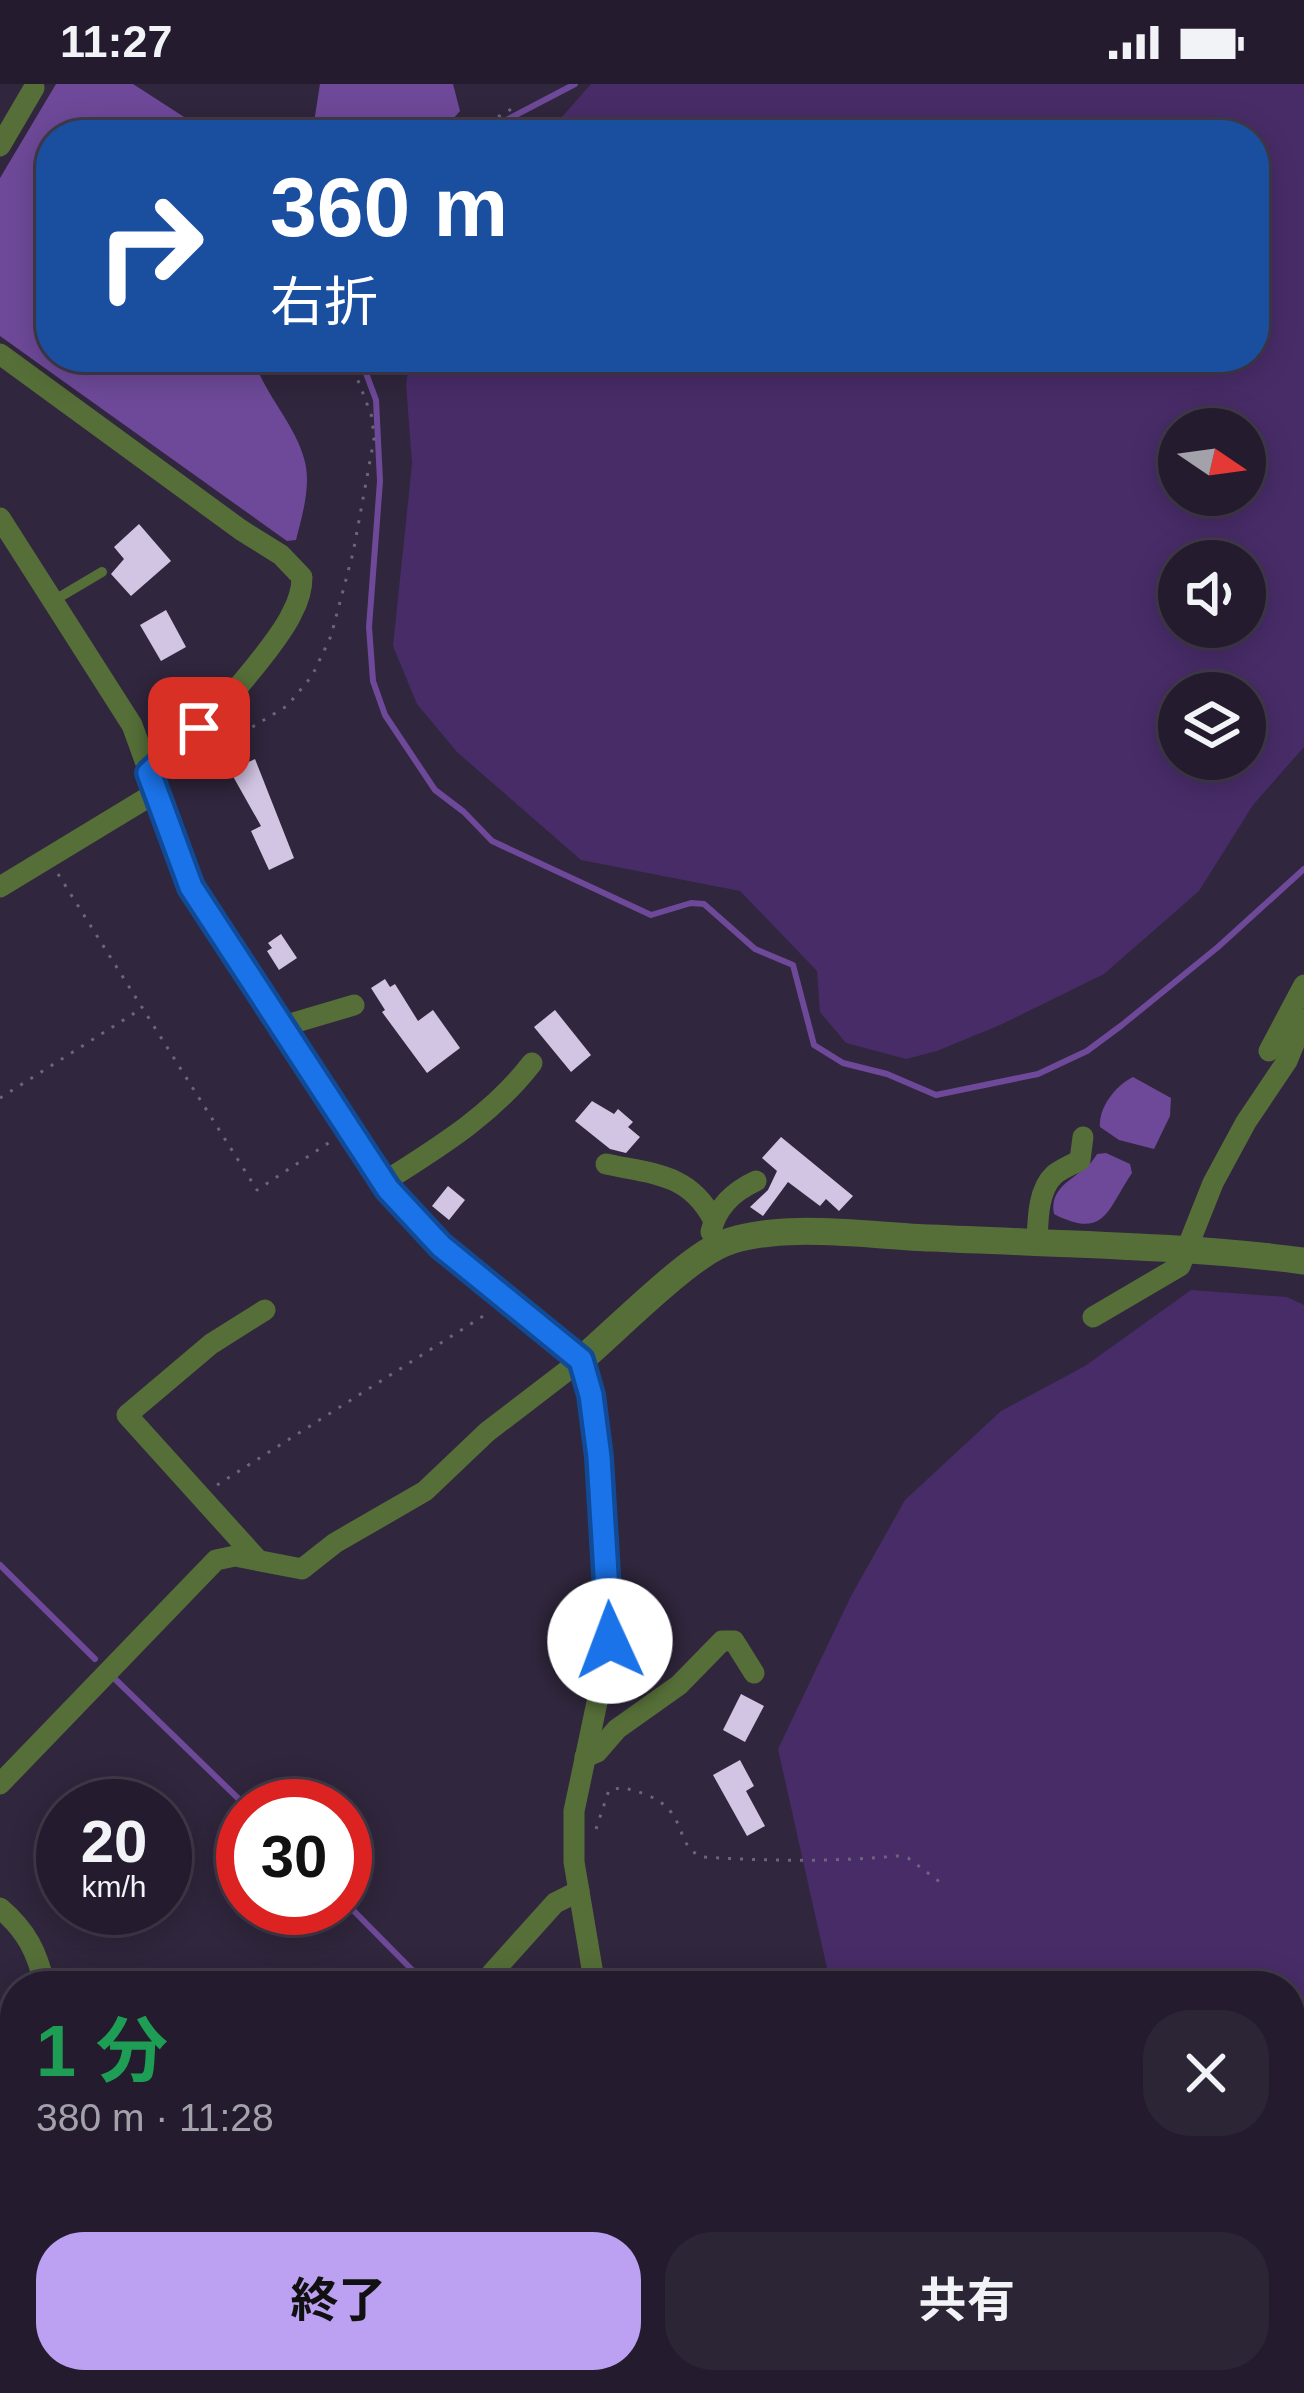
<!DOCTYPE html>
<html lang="ja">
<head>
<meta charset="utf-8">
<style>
  body { margin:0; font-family:Helvetica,"Noto Sans JP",sans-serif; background:#2c2536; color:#f1f3f6; height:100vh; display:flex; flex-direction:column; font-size:45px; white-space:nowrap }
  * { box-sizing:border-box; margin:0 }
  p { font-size:39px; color:#a3a1aa }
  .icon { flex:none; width:66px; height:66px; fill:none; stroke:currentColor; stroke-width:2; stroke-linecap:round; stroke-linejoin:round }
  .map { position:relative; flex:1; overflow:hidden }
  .drawer { position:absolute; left:0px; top:1887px; width:1305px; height:423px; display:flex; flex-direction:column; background:#241c2e; border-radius:48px 48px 0 0; box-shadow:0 6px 30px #0003,0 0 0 3px #413a4a }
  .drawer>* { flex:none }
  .banner { position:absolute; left:36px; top:36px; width:1233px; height:252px; border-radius:48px; box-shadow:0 6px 30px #0003,0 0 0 3px #413a4a; background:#1a4fa0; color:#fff; overflow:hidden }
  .needle { width:78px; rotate:103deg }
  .controls { position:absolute; left:1158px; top:324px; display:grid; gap:24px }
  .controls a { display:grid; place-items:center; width:108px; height:108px; border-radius:50%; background:#241c2e; box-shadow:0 6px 30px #0003,0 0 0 3px #413a4a; font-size:60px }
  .speed { position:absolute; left:36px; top:1695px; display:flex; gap:24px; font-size:60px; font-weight:700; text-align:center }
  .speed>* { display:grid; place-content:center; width:156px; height:156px; border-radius:50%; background:#241c2e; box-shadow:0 6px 30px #0003,0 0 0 3px #413a4a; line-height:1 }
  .speed small { font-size:30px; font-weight:400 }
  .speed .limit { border:18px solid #d22; background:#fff; color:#111 }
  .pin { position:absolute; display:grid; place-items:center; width:102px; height:102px; color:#fff; margin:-51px; border-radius:24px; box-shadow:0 6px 18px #0006 }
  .me { position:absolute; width:132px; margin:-66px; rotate:358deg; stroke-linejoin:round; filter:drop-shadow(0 0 9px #0008) }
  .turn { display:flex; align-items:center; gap:42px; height:252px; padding:0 36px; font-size:54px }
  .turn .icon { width:156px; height:156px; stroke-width:2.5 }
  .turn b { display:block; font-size:84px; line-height:102px }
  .round { display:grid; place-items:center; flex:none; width:126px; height:126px; border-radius:48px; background:#2c2536 }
  .head { display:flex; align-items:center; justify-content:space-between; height:204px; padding:0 36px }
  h1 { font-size:72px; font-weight:700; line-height:90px; color:#1e9e55 }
  .cta { display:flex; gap:24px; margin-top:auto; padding:24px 36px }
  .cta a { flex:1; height:138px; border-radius:48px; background:#bca0f2; color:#111; font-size:48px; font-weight:700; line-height:138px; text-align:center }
  .cta a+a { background:#2c2536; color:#f1f3f6 }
  .status { display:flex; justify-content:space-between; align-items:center; height:84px; padding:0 60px; background:#241c2e; direction:ltr }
  .status svg { height:33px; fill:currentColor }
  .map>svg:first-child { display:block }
</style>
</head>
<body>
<div class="status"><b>11:27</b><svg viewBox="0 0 49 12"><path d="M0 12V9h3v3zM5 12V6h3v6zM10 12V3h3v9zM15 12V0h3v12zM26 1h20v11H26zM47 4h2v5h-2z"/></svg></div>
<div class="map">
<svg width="1304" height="2309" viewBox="0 0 1304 2309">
  <rect width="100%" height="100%" fill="#30263d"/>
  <g fill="#482c68" fill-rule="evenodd">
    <path d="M591,0H1304V663L1253,721L1199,807L1104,890L1000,941L937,967L906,975L846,959L820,928L817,887L740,807L581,776L457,668L417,620L393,562L412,380L406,300L410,273H1254V51H546ZM1179,345H1245V411H1179ZM1179,477H1245V543H1179ZM1179,609H1245V675H1179Z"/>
    <path d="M1191,1206L1287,1213L1304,1221V2309H967L973,2295H1290V1902H831L778,1665L851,1512L905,1416L1001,1327L1085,1282Z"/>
  </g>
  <g fill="#6e4999">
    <path d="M56,0H133L212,51H51V273H253C264,311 296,340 305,378C311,403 302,432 296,456L287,457L0,252V94Z"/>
    <path d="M320,0H453L460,27L439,51H312Z"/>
    <path d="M1133,993L1171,1014L1170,1032L1154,1065L1119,1056L1100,1043C1098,1024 1116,1001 1133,993Z"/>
    <path d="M1106,1069L1130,1080L1132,1089C1107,1126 1105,1156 1054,1130C1048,1098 1084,1094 1097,1070Z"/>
  </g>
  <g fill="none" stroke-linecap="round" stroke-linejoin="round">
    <g stroke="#6e4999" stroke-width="6">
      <path d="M478,51L575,0"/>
      <path d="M360,273L376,316L380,397L369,543L373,597L385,631L435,706L464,728L492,757L651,831L691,819L704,820L755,865L793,881L814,961L843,979L887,990L936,1011L1038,990L1087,967L1122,941L1218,863L1304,785"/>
      <path d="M0,1481L95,1575"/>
      <path d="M115,1595L246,1722"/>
      <path d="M345,1818L428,1902"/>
      <path d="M582,2295L584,2309"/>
    </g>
  </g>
  <g fill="#d1c5e3">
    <path d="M139,440L171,477L131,512L111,490L124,475L114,463Z"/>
    <path d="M166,526L186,563L161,577L140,541Z"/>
    <path d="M255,675L294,774L269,786L251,747L261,742L230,687Z"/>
    <path d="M281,850L297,874L279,886L267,867L272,864L268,859Z"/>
    <path d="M385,895L390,903L395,900L418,937L433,926L460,964L427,989L382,928L385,926L371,904Z"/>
    <path d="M555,926L591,971L571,988L534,943Z"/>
    <path d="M592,1017L614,1030L618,1025L633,1038L628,1043L640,1053L626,1069L610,1065L575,1037Z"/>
    <path d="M781,1053L853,1112L839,1127L826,1115L820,1122L788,1098L763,1132L750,1123L768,1106L777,1087L762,1074Z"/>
    <path d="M448,1102L465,1116L449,1136L432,1122Z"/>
    <path d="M741,1610L764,1622L745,1658L723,1646Z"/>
    <path d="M740,1676L754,1702L746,1707L765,1742L747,1752L713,1691Z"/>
  </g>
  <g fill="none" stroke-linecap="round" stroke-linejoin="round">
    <g stroke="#6d6578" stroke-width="3" stroke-dasharray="3 9" stroke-linecap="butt">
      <path d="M467,51L513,24"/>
      <path d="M201,674L287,622L312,592L331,552L353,469L374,355L372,333L349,273"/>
      <path d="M58,790L257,1106L333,1056"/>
      <path d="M0,1014L141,925"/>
      <path d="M217,1401L488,1229"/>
      <path d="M596,1745L609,1706C623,1702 634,1706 647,1711C690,1728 673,1763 703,1773C768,1777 832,1778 897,1772L908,1774L941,1799"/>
      <path d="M0,2181L15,2164"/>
    </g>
    <path stroke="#566f38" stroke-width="10" d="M53,517L102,488"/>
    <g stroke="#566f38" stroke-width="21">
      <path d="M0,62L34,4"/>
      <path d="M0,270L241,446L281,471L302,493C302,506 298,518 292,529C277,563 181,673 149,689"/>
      <path d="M0,434L132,641L191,803L388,1105L441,1162L581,1276L591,1311L599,1373L610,1557L574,1727V1778L595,1902"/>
      <path d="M0,803L155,709"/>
      <path d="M283,942L354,921"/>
      <path d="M1269,967L1304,901"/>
      <path d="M606,1080C652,1090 689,1089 713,1135"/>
      <path d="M384,1098C439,1063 492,1031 532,979"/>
      <path d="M711,1148C716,1124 734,1107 756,1097"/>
      <path d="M1037,1159C1038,1139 1037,1107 1054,1091C1061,1085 1072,1081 1080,1076L1083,1053"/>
      <path d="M1093,1233L1180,1182L1213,1099L1246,1038L1287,977L1304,935"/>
      <path d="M258,1476L127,1331L211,1260L265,1226"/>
      <path d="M585,1673L597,1668L617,1645L679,1601L722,1557H734L754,1589"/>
      <path d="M0,1700L216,1476L235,1472L302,1485L335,1459L425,1407L487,1348L581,1276"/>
      <path d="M0,1824C27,1847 37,1868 45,1902"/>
      <path d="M492,1889L555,1819L579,1807"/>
      <path d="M344,2295V2309"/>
      <path d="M669,2295L673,2309"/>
    </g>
    <path stroke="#566f38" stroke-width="27" d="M581,1276C615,1247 685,1176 722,1160C778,1137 871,1152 931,1154C1055,1160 1180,1161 1304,1177"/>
  </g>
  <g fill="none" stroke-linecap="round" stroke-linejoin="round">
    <g stroke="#114b97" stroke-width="30">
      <path id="route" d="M199,644L149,689L191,803L388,1105L441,1162L581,1276L591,1311L599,1373L610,1557"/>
    </g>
    <use href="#route" stroke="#1a73e8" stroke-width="21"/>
  </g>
</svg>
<div class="controls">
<a><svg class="needle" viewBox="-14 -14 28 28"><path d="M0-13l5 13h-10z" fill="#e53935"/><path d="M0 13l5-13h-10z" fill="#a3a1aa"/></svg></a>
<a><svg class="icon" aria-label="sound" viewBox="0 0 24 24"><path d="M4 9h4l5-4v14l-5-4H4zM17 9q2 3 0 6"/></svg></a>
<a><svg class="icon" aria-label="layers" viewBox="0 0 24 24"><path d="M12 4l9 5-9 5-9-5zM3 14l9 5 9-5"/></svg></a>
</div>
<div class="speed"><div>20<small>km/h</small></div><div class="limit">30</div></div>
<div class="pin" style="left:199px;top:644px;background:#d93025"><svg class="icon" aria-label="arrive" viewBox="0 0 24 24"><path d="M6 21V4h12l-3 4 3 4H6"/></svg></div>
<svg class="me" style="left:610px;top:1557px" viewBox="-20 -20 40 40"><circle r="19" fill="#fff"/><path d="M0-13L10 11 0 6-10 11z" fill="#1a73e8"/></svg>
<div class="banner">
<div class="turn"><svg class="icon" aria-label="right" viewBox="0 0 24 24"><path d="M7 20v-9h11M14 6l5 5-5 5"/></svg><div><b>360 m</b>右折</div></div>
</div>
<section class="drawer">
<div class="head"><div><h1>1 分</h1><p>380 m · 11:28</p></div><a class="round"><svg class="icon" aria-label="close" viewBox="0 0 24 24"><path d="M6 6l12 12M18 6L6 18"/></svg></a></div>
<div class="cta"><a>終了</a><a>共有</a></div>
</section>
</div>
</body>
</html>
